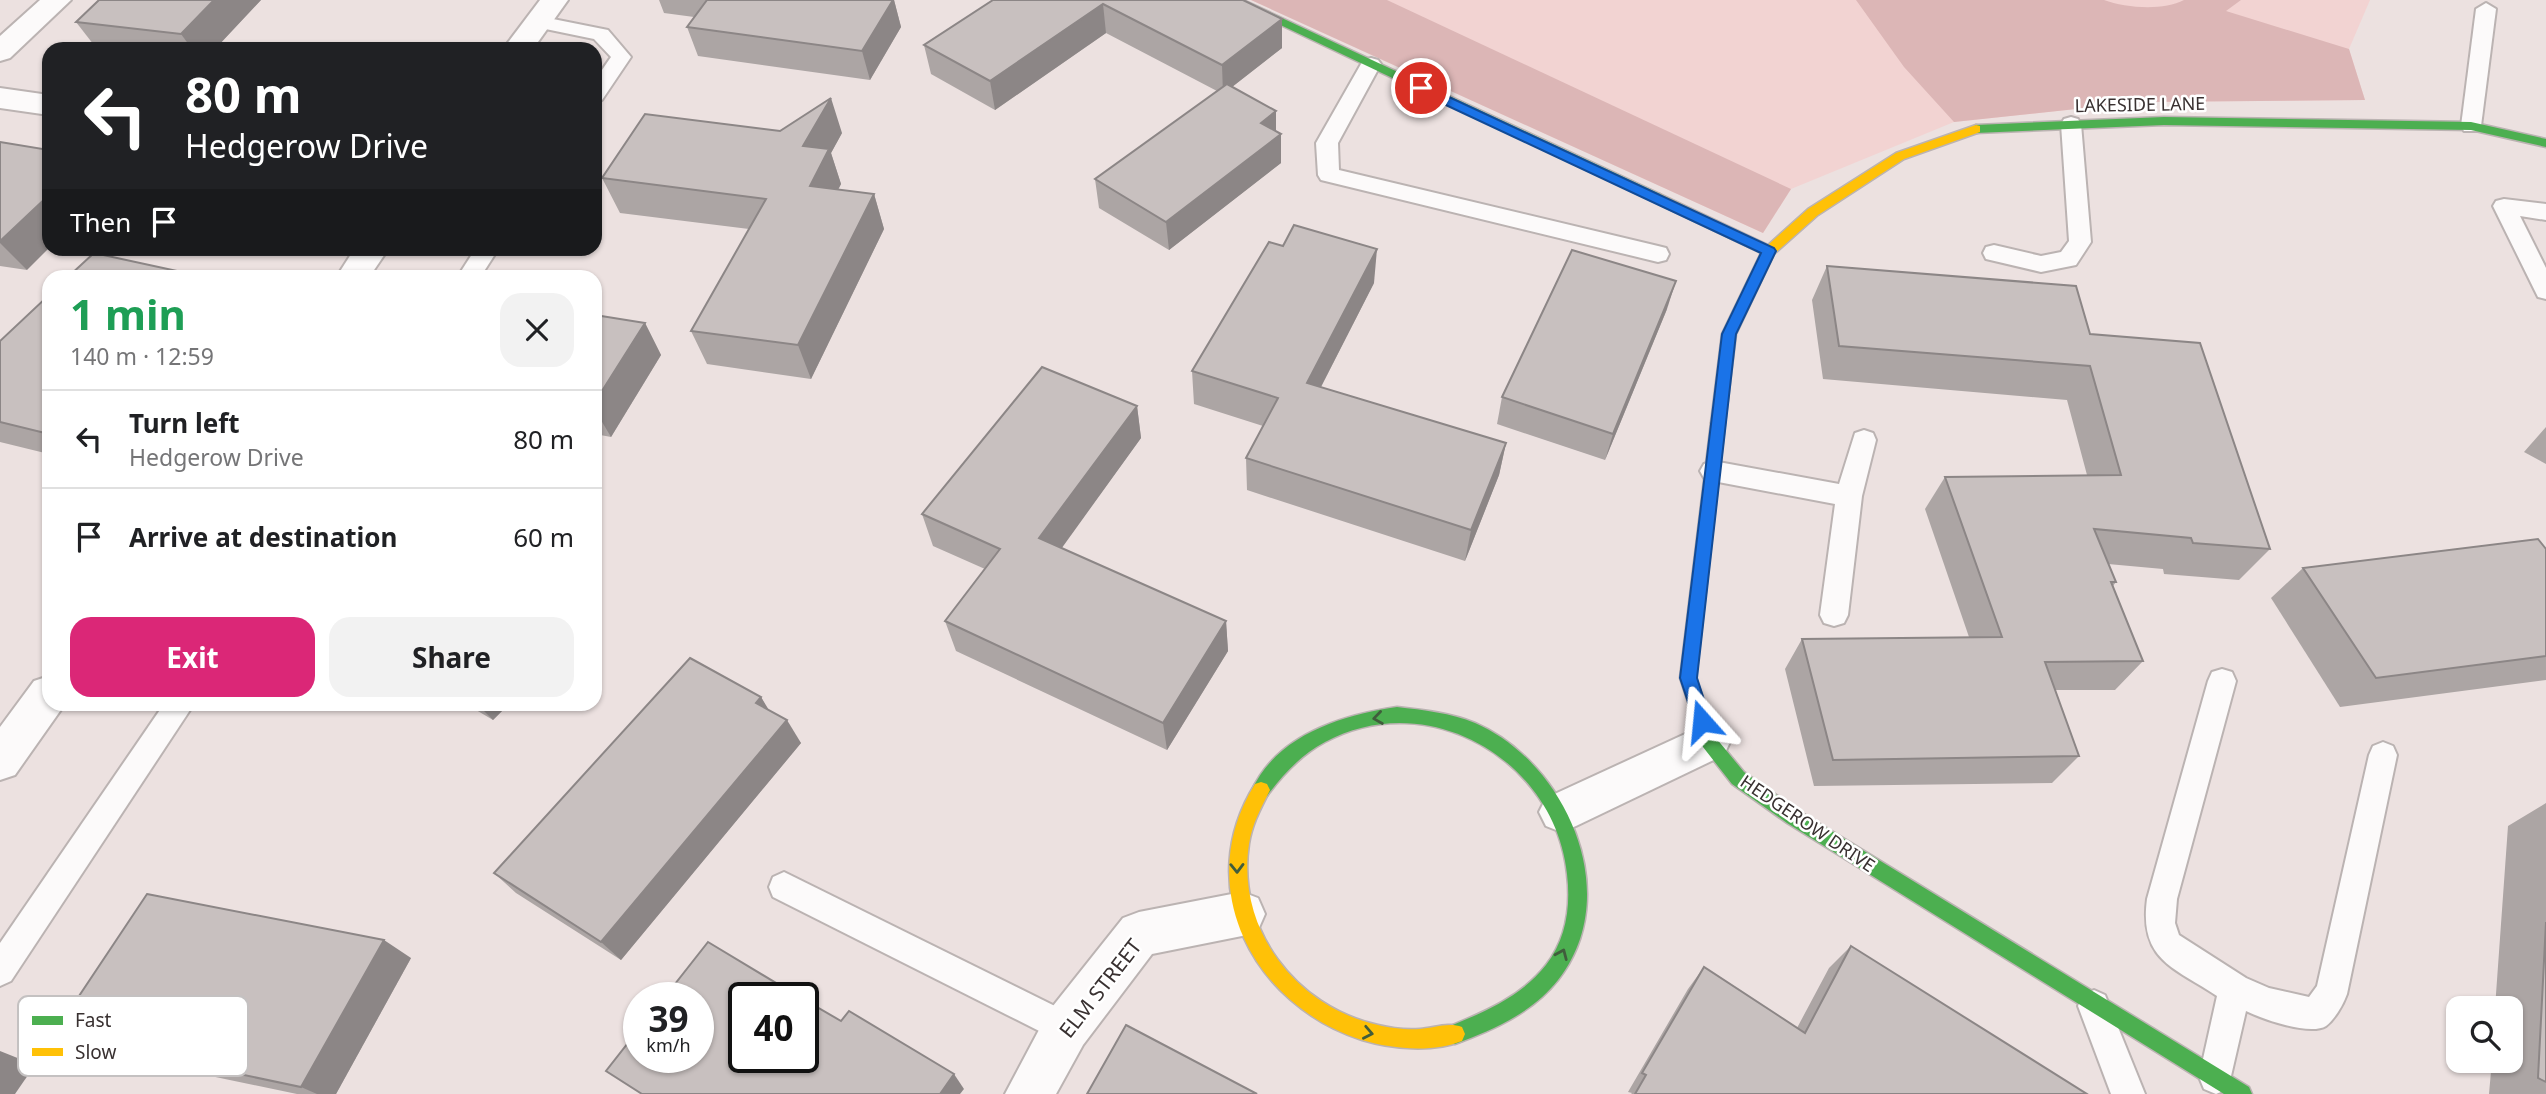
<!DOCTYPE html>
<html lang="en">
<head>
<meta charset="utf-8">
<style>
  body { margin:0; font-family:"Noto Sans",sans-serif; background:#f2f2f2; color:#202124; height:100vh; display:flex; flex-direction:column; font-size:26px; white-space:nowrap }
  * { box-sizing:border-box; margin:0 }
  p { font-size:23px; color:#757577 }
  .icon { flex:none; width:38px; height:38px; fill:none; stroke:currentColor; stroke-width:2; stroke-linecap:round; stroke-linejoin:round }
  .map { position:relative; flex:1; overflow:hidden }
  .details { position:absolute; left:42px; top:270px; width:560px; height:441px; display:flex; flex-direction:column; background:#fff; border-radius:21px; box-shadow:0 2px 5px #0004 }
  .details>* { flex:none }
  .top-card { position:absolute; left:42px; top:42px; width:560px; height:214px; border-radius:21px; box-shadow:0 2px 5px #0004; background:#202124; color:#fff; overflow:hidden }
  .fabs { position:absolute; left:2446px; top:996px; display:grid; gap:14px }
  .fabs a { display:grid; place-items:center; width:77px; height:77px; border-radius:14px; background:#fff; box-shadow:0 2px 5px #0004; font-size:35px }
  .speed { position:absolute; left:623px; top:982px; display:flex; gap:14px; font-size:35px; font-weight:700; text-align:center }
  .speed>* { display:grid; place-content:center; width:91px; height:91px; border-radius:50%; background:#fff; box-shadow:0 2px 5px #0004; line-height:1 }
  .speed small { font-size:18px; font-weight:400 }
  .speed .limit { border:4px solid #111; border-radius:10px; background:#fff; color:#111 }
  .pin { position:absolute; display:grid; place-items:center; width:60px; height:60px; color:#fff; margin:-30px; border:4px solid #fff; border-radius:50%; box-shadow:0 2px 7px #0007 }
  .me { position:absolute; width:77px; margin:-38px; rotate:342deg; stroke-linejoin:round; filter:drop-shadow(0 0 5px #0008) }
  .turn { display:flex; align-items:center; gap:24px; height:147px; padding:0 28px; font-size:32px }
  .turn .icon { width:91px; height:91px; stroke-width:2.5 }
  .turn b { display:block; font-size:49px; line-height:60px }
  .then { display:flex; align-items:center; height:66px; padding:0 28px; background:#0003; gap:14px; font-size:26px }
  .round { display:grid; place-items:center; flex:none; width:74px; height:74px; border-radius:21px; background:#f2f2f2 }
  .head { display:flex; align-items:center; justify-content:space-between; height:119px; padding:0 28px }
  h1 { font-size:42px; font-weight:700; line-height:52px; color:#1e9e55 }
  .action { display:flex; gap:14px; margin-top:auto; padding:14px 28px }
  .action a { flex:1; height:80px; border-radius:21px; background:#db2777; color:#fff; font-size:28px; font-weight:700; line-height:80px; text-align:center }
  .action a+a { background:#f2f2f2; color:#202124 }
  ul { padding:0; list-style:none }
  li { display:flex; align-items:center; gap:21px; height:98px; padding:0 28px; border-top:2px solid #e0e0e0 }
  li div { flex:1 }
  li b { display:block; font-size:26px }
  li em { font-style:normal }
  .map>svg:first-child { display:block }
</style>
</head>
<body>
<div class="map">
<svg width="2546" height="1094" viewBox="0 0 2546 1094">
  <rect width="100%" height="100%" fill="#ece1e0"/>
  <path fill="#f2d3d2" d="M1251,0H2370L2349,49L2365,100L2141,102L1954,122L1791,189L1763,233Z"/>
  <g fill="#dcb6b6">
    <path d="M1251,0H1387L1791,189L1763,233Z"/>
    <path d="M1856,0H2104C2126,8 2163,11 2184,0H2241L2226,11L2349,49L2365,100L2141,102L1954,122L1904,67Z"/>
  </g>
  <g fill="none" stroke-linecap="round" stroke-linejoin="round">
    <g stroke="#bbb3b2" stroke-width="4">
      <g id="lane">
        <path d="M2486,3L2496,9L2481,126L2478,131H2464L2461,126L2476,9Z"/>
        <path d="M538,16L608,30L631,57L602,100L595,102V80L611,57L594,39L531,26L528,22Z"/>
        <path d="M1371,58L1378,60L1381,64L1338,143L1339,170L1658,246L1666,248L1669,254L1666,260L1658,262L1321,180L1318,175L1316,143L1361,64L1364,60Z"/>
        <path d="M2071,117L2078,119L2081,124L2091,242L2076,265L2041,272L1986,259L1983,253L1986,247L1994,245L2041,256L2061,252L2069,241L2061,124L2064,119Z"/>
        <path d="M2504,199L2546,204V220L2520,216L2546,268V299L2538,297L2535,291L2493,206L2496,201Z"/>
        <path d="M476,248H499L481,276H458Z"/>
        <path d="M1864,430L1873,433L1876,440L1862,496L1848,615L1844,623L1834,626L1824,623L1820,615L1835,504L1713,481L1704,478L1700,471L1704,464L1713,461L1839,484L1855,433Z"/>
        <path d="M2222,669L2232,672L2236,681L2177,899L2175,923L2179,935L2246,978L2269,988L2309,997L2317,986L2369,755L2373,746L2383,742L2393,746L2397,755L2347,994C2343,1005 2335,1019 2326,1026C2310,1036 2262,1019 2246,1011L2228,1089L2216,1094L2204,1089L2199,1077L2217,996C2173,967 2139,960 2147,899L2208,681L2212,672Z"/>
        <path d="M164,704H194L11,981L0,986V943Z"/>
        <path d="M784,872L1077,1017L1082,1028L1077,1039L1066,1044L1055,1039L773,897L769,887L773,877Z"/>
        <path d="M2094,990L2105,995L2145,1094H2111L2078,1006L2083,995Z"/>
      </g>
    </g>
    <g stroke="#bbb3b2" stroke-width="4">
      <g id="street">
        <path d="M40,0H71L10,58L0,61V36Z"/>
        <path d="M540,0H568L533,49H503Z"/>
        <path d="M0,88L49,95V115L0,108Z"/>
        <path d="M355,248H389L370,276H337Z"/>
        <path d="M49,676V704H65L15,775L0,780V727L34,681Z"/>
        <path d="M1709,723L1724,729L1730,742L1724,755L1576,826L1561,832L1546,826L1539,812L1546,798Z"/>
        <path d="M1242,892L1258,898L1265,914L1258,930L1242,936L1152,954L1083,1045L1056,1094H1005L1049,1011L1123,918L1139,912Z"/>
      </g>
    </g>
    <g stroke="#bbb3b2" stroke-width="3">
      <g id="fast">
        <path d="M1228,0H1243L1660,194L1662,197L1660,200H1650Z"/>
        <path d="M2164,117L2471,122L2546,139V147L2471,130L2164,125L1976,133L1970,129L1976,125Z"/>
        <path d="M1718,417L1725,423L1696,678L1716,738L1744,772L1799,811L2249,1087L2252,1094H2224L1787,823L1732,784L1703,747L1680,678L1711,423Z"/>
        <path d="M1397,707C1423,710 1451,713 1475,723C1567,763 1625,895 1558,980C1532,1013 1493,1030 1455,1044L1448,1041L1445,1034L1448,1027C1484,1012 1521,997 1546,965C1566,939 1571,907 1567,874C1555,760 1428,686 1325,742C1301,755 1283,774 1267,796L1261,798L1255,796L1252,790C1277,735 1342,715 1397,707Z"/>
      </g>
    </g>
    <g stroke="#bbb3b2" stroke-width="3">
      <g id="slow">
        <path d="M1976,125L1980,126V132L1904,159L1818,215L1774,254L1736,334L1725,423L1718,429L1713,427L1711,423L1722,334L1761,253L1650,200V194H1660L1768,245L1808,209L1896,153Z"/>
        <path d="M1261,782L1267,784L1270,790C1261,808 1252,824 1249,844C1236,929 1296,1007 1378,1025C1390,1028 1407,1030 1420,1029C1434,1028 1449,1022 1462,1027L1465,1034L1462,1041C1432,1053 1392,1049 1362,1040C1253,1005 1191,887 1255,784Z"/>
      </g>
    </g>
    <use href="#lane" fill="#fcfafa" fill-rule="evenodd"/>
    <use href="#street" fill="#fcfafa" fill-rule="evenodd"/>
    <use href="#fast" fill="#4caf50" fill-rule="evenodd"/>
    <use href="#slow" fill="#ffc107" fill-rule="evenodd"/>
  </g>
  <g fill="#aca5a4">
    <path d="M99,0H261L215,49H97L76,22Z"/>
    <path d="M659,0H894L901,27L870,80L698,56L687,27L694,17L664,13Z"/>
    <path d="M993,0H1243L1282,19V48L1232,87L1276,111V132L1281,134V163L1169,250L1099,208L1095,179L1217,91L1106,33L995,110L931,74L924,45Z"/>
    <path d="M842,133L831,153L841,184L838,190L874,194L884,229L811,379L707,364L691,331L749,229L620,213L602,178Z"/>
    <path d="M0,142L27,270L0,266Z"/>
    <path d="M1827,266L2090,334L2270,549L2239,580L2164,574L2163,569L2108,564L2116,582L2113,586L2143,661L2115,690H2055L2079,756L2052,783L1814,786L1785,669L1802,639L1969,637L1925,509L1945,477L2087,475L2067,400L1823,379L1812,300Z"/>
    <path d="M1374,283L1321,387L1506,443L1499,475L1465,561L1247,490L1246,458L1263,426L1194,404L1192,371Z"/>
    <path d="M49,295V454L0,442V341Z"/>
    <path d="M1667,309L1605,460L1497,424L1502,397Z"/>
    <path d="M595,315L645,323L661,355L611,437L595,434Z"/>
    <path d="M1137,406L1141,438L1061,548L1226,621L1228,651L1167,750L956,651L945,621L985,569L933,546L922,514Z"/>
    <path d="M2546,427V464L2524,452Z"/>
    <path d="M2546,549V680L2340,707L2271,598L2303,568Z"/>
    <path d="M761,697L768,710L801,743L621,960L516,893L494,873Z"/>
    <path d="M466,704H509L493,720Z"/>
    <path d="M2546,803V1094H2489L2492,1060H2511V1008H2495L2508,826Z"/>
    <path d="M1851,946L2087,1094H1631L1632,1093L1628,1092L1688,989L1704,967L1797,1028L1829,968Z"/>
    <path d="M411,958L336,1094H297L91,1051L53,1035Z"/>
  </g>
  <g fill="#8c8686">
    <path d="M214,0H261L215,49H192L181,34Z"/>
    <path d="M893,0H894L901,27L870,80L862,51Z"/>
    <path d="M1103,4L1106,33L995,110L990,81Z"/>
    <path d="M1282,19V48L1223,94L1222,65Z"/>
    <path d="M831,98L842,133L831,153L841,184L821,221L810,186L803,146Z"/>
    <path d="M1276,111V138L1281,134V163L1169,250L1166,222L1261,123Z"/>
    <path d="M874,194L884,229L811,379L798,345Z"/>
    <path d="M49,195V248L27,270L0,243V241Z"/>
    <path d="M1377,249L1374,283L1306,416L1307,383Z"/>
    <path d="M1676,281L1667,309L1605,460L1613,434Z"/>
    <path d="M645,323L661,355L611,437L595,410V402Z"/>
    <path d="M1137,406L1141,438L1046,570L1039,538Z"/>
    <path d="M1506,443L1499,475L1465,561L1471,530Z"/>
    <path d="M1226,621L1228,651L1167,750L1163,723Z"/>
    <path d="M761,697L775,720L756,703Z"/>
    <path d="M477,704H509L493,720Z"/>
    <path d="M787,720L801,743L621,960L601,942Z"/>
    <path d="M384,940L411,958L336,1094H317L301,1087Z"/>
    <path d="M0,1051L35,1065L15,1094H0Z"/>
    <path d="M954,1074L964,1089L960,1094H940Z"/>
  </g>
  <g fill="#c8c0bf" stroke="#8c8686" stroke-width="2">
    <path d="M99,0H214L181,34L76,22Z"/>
    <path d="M707,0H893L862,51L687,27Z"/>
    <path d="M993,0H1243L1282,19L1222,65L1103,4L990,81L924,45Z"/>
    <path d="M289,46L303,49H286Z"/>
    <path d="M1227,84L1276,111L1261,123L1281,134L1166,222L1095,179Z"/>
    <path d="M831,98L803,146L829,149L810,186L874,194L798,345L691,331L766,199L602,178L645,114L780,131Z"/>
    <path d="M0,142L49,150V195L0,241Z"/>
    <path d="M1294,225L1377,249L1307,383L1506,443L1471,530L1246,458L1278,398L1192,371L1269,242L1283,246Z"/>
    <path d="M1572,250L1676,281L1613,434L1502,397Z"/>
    <path d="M94,253L200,276H69Z"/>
    <path d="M1827,266L2076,286L2090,334L2200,343L2270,549L2193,543L2191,538L2094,529L2116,582H2111L2143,661L2045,662L2079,756L1833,760L1802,639L2002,637L1945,477L2121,475L2090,366L1839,346Z"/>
    <path d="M49,295V434L0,422V341Z"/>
    <path d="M595,315L645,323L595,402Z"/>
    <path d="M1042,367L1137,406L1039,538L1226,621L1163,723L945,621L1000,549L922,514Z"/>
    <path d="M2538,539L2546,549V656L2376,678L2303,568Z"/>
    <path d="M690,658L761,697L756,703L787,720L601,942L494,873Z"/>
    <path d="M147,894L384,940L301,1087L53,1035Z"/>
    <path d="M2546,922V1082L2538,1078Z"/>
    <path d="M708,942L801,998H744V1057H803V999L841,1021L849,1011L954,1074L940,1094H642L606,1071L639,1029V1057H698V998H664Z"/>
    <path d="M1851,946L2087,1094H1635L1646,1075L1642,1073L1704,967L1805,1033Z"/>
    <path d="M1126,1025L1257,1094H1087Z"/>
  </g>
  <defs><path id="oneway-chevron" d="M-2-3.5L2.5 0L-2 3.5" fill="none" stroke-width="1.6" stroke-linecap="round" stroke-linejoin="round" transform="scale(1.75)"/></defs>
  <g stroke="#405d3c">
    <use href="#oneway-chevron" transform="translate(1378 718) rotate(172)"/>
    <use href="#oneway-chevron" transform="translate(1237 868) rotate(89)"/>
    <use href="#oneway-chevron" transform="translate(1562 954) rotate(-67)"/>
    <use href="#oneway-chevron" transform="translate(1368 1033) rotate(11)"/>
  </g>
  <path fill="#1a73e8" stroke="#114b97" stroke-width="2" d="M1421,84L1774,248L1776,251L1736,334L1697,678L1711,721L1709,726L1702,729L1696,726L1680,678L1722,334L1761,253L1416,91V85Z"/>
  <g text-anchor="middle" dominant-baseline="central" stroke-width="5" stroke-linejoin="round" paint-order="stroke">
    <g font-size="18" fill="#393131" stroke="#fff">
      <text transform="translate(2140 104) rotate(-1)">LAKESIDE LANE</text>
      <text transform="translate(1808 823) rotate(34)">HEDGEROW DRIVE</text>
    </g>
    <g font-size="21" fill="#393131" stroke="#fff">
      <text transform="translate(1100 988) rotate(-52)">ELM STREET</text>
    </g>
  </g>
  <rect x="18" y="996" width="230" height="80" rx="10" fill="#fff" stroke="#c4c1c1" stroke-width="2"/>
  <rect x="32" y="1016" width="31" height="9" fill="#4caf50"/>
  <rect x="32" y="1048" width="31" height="8" fill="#ffc107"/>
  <g font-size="19" fill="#393131">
    <text x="75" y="1027">Fast</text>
    <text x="75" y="1059">Slow</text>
  </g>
</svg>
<div class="fabs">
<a><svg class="icon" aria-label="search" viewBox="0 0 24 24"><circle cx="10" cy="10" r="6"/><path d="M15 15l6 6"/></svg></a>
</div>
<div class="speed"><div>39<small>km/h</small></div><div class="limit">40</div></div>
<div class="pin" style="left:1421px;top:88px;background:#d93025"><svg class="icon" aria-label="arrive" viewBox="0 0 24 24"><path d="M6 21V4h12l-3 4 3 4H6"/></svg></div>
<svg class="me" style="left:1702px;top:721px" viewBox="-20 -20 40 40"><path d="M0-17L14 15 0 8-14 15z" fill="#1a73e8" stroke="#fff" stroke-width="4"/></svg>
<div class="top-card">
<div class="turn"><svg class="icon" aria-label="left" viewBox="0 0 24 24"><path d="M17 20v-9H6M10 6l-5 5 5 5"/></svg><div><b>80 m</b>Hedgerow Drive</div></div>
<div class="then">Then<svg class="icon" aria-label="arrive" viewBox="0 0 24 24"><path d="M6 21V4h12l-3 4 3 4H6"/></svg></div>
</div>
<section class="details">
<div class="head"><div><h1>1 min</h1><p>140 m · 12:59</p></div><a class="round"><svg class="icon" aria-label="close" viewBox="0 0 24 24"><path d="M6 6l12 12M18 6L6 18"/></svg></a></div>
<ul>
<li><svg class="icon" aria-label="left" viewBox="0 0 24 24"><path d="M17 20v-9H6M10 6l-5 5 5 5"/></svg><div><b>Turn left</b><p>Hedgerow Drive</p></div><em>80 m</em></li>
<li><svg class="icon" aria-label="arrive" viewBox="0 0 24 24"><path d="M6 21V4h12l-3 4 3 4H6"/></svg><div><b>Arrive at destination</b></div><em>60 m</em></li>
</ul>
<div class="action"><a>Exit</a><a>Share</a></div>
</section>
</div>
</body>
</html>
